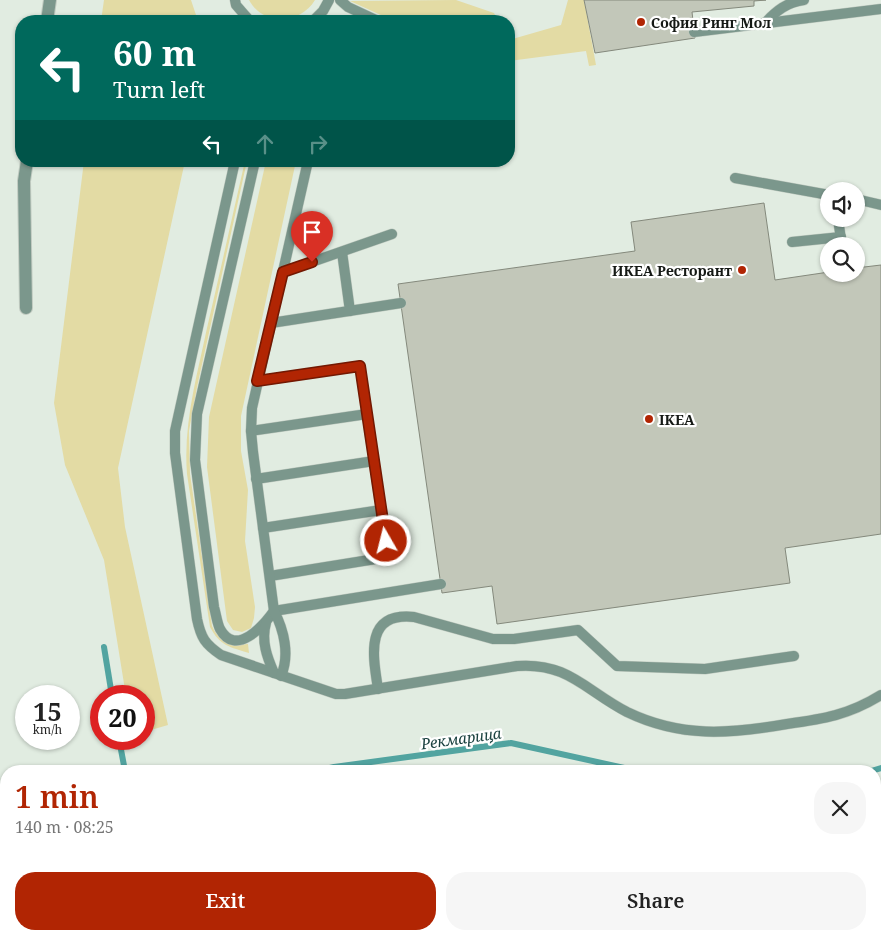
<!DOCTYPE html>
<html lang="en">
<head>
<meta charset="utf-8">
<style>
  body { margin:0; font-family:"Noto Serif",serif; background:#f6f6f6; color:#222; height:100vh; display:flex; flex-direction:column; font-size:19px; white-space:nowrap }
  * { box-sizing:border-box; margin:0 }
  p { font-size:16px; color:#767676 }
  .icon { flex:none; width:28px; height:28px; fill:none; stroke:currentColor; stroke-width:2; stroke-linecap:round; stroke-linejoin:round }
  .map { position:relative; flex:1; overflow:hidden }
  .drawer { position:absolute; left:0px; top:765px; width:881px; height:175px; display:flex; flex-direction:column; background:#fff; border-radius:20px 20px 0 0; box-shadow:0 1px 4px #0004 }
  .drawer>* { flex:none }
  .hud { position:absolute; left:15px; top:15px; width:500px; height:152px; border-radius:20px; box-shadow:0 1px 4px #0004; background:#00695c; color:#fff; overflow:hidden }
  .buttons { position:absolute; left:820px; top:182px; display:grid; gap:10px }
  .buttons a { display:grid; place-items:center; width:45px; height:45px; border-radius:50%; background:#fff; box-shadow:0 1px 4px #0004; font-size:25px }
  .speed { position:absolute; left:15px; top:685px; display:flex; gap:10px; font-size:25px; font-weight:700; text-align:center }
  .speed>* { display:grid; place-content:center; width:65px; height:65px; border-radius:50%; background:#fff; box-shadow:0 1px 4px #0004; line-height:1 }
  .speed small { font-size:12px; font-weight:400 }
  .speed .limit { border:8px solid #d22; background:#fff; color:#111 }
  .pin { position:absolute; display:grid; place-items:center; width:42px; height:42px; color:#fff; margin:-51px -21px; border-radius:50% 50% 50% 0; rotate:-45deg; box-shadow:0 0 5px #0007 }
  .pin .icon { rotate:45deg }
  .me { position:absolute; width:55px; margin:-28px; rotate:352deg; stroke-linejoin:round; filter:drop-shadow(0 0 4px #0008) }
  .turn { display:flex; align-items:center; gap:18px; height:105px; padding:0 15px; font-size:22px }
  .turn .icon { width:65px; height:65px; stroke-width:2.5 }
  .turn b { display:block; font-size:35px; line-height:42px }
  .lanes { display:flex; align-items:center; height:48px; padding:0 15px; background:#0003; justify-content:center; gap:25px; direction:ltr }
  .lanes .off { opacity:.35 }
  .round { display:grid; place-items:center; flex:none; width:52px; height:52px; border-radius:20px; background:#f6f6f6 }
  .head { display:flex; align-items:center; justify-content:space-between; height:85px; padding:0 15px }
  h1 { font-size:30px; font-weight:600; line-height:38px; color:#b12503 }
  .button { display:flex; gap:10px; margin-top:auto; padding:10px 15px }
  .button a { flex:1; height:58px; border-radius:20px; background:#b12503; color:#fff; font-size:20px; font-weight:600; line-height:58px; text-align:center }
  .button a+a { background:#f6f6f6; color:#222 }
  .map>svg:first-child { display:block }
</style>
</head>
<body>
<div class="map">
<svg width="881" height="940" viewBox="0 0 881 940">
  <rect width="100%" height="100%" fill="#e1ece1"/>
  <g fill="#e3dba4">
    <path d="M104,0H191L198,21H101Z"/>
    <path d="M249,0H315C300,25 263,26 249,0Z"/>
    <path d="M456,0L494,13L497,19L491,21H394L350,1Z"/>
    <path d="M568,0H584L596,65L589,66L586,51L509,61V40L561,25Z"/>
    <path d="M84,161H185L118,468L125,527L168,725L144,732V696H126L104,560L65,465L54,403Z"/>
    <path d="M245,161H247L197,387L189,431L190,474L212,626C219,642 232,646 248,644L249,653C230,647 220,646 210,627L187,474C183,424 197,376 207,328C220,273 232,217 245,161Z"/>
    <path d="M266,161H296L241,416V451L248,490L245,541L255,607L254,618L251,628L242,632L233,630L227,621L207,467L209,417Z"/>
  </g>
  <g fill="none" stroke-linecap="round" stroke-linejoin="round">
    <g stroke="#52a4a0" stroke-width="6">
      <path d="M104,647L112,696"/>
      <path d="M119,739L125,771"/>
      <path d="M317,771L334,767L511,743L638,771"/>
      <path d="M871,771L881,768"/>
      <path d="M0,800L6,802"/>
    </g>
  </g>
  <g fill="#c2c7b9" stroke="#84897c">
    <path d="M584,0H766L754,1V6L692,12L695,38L595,53Z"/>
    <path d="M764,203L775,280L829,272V274H856V268L881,265V534L785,548L790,583L497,624L492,586L442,593L398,284L635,251L631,222Z"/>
    <path d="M1,913L6,927V934H9L11,940H0Z"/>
    <path d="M881,924V940H856L866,934H875V928Z"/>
    <path d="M692,934H712L708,940H703Z"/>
  </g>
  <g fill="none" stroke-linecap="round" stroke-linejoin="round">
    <g stroke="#c0cac0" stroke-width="11">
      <g id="lane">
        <path d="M235,0L236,5L250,21"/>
        <path d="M340,0L348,7L378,21"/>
        <path d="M313,21L323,11L329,0"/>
        <path d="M765,23C776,11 787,2 804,0"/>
        <path d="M694,32L881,9"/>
        <path d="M235,161L175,431V453L197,619C201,638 205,644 221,655L336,694H345L517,666C568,662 586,691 627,712C681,738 730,734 787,724C823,719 849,715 881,695"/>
        <path d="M255,161L197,414L195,460L214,607C216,614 217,623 220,629C236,658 264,625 274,611L441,584"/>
        <path d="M735,178L829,195"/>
        <path d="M856,199L881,205"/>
        <path d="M838,219L842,246"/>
        <path d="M792,242L841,237"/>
        <path d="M342,252L350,311"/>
        <path d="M283,272L392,234"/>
        <path d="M271,323L401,303"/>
        <path d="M257,381L360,366L388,557L270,576"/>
        <path d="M251,431L367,414"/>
        <path d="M256,479L374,461"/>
        <path d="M263,528L381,510"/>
        <path d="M266,623C261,641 267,657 274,673"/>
        <path d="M281,676C290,655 284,630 274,611L253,452L251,431L252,408L308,161"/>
        <path d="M378,689C373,656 364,612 414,617L493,639H514L578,630L617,666L705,669L794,656"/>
      </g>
    </g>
    <g stroke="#c0cac0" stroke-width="14">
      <g id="street">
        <path d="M47,21L50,0"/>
        <path d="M26,308L24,181L27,161"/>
      </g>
    </g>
    <g stroke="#c0cac0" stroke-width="14">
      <g id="secondary">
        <path d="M875,865L881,860"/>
        <path d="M786,940L794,934"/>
      </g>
    </g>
    <use href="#lane" stroke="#7b978c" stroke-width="10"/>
    <use href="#street" stroke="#7b978c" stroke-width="12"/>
    <use href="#secondary" stroke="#457060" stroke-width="12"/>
  </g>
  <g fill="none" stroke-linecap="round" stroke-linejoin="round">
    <g stroke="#731802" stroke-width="12">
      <path id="route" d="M312,262L283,272L257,381L360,366L386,541"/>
    </g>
    <use href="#route" stroke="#b12503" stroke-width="9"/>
  </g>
  <g fill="#b12503" stroke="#fff" stroke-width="2">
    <circle cx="641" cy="22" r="5"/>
    <circle cx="742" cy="270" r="5"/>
    <circle cx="649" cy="419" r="5"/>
  </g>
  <g text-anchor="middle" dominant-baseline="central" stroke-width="4.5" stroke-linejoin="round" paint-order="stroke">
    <g font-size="14" font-weight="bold" fill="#151915" stroke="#fff" text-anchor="start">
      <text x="651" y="22">София Ринг Мол</text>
      <text x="732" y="270" text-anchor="end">ИКЕА Ресторант</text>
      <text x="659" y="419">IKEA</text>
    </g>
    <g font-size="15" font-style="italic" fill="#1a413f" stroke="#fff">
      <text transform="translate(461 738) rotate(-8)">Рекмарица</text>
    </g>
  </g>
</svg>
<div class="buttons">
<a><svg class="icon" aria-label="sound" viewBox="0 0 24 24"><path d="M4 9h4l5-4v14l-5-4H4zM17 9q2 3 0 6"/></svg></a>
<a><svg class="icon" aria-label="search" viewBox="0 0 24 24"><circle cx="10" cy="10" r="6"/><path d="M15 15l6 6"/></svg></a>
</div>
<div class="speed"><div>15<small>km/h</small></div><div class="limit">20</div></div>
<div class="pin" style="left:312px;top:262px;background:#d93025"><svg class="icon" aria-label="arrive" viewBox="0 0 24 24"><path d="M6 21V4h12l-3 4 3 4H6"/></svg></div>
<svg class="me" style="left:386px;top:541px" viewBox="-20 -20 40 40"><circle r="17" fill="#b12503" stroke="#fff" stroke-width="3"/><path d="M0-11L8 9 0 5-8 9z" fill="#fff"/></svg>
<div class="hud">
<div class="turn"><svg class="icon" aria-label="left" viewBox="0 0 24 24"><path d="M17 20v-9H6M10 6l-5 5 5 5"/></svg><div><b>60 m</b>Turn left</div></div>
<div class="lanes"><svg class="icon" aria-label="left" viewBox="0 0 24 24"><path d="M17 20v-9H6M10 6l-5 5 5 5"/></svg><svg class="icon off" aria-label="ahead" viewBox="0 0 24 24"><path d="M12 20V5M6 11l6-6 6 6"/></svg><svg class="icon off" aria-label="right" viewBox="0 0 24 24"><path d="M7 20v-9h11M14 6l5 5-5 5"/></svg></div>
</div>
<section class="drawer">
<div class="head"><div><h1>1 min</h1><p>140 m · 08:25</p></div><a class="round"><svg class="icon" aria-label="close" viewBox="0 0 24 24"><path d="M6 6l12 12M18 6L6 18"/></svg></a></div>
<div class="button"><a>Exit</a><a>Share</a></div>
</section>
</div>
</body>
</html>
